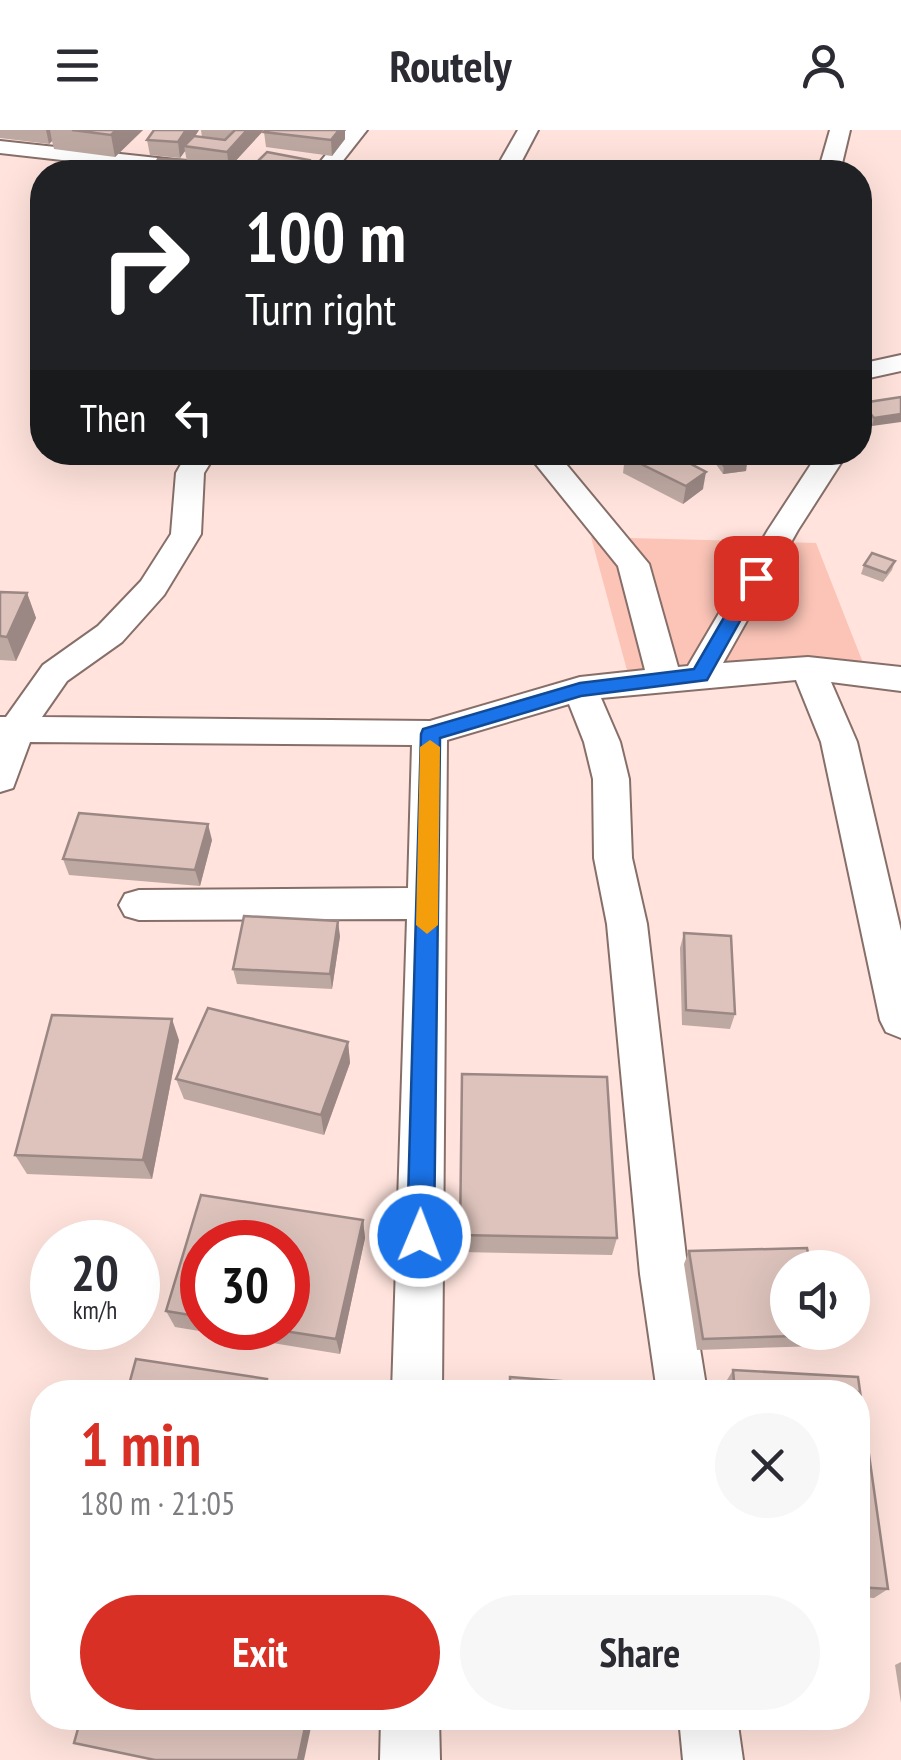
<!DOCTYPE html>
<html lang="en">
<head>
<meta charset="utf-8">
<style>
  body { margin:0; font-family:"PT Sans Narrow",sans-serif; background:#f7f7f7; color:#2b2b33; height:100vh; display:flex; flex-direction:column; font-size:38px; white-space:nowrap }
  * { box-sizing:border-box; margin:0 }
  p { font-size:32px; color:#7c7c81 }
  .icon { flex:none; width:55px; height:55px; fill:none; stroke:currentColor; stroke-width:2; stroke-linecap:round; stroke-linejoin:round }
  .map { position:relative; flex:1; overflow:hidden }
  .side { position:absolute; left:30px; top:1250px; width:840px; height:350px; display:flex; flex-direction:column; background:#fff; border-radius:40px; box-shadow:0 10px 40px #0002 }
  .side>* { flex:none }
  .banner { position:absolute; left:30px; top:30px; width:842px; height:305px; border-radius:40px; box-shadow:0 10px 40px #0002; background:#202124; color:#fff; overflow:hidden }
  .controls { position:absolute; left:770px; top:1120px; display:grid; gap:20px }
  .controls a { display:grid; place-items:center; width:100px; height:100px; border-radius:50%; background:#fff; box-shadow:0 10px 40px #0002; font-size:50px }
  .speed { position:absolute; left:30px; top:1090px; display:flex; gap:20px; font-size:50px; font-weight:700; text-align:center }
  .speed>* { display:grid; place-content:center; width:130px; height:130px; border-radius:50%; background:#fff; box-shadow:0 10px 40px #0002; line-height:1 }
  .speed small { font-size:25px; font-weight:400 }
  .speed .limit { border:15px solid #d22; background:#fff; color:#111 }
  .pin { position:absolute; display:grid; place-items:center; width:85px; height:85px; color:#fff; margin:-42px; border-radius:20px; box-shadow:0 5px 15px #0006 }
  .me { position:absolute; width:110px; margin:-55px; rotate:1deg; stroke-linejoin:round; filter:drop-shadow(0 0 8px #0008) }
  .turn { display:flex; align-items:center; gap:35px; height:210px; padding:0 50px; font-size:45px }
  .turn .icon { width:130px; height:130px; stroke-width:2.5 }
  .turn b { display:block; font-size:70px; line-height:85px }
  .then { display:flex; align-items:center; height:95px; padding:0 50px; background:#0003; gap:20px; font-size:38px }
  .round { display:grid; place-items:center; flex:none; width:105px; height:105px; border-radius:52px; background:#f7f7f7 }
  .head { display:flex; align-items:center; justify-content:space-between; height:170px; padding:0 50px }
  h1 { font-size:60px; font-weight:800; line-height:75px; color:#d93025 }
  .primary-button { display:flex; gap:20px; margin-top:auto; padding:20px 50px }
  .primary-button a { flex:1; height:115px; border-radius:60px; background:#d93025; color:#fff; font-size:40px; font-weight:800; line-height:115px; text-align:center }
  .primary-button a+a { background:#f7f7f7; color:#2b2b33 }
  header { display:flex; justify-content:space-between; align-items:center; height:130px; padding:0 50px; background:#fff; font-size:45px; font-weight:800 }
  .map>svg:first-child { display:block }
</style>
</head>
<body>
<header><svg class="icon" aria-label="menu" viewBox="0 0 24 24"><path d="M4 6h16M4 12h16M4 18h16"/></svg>Routely<svg class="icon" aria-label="person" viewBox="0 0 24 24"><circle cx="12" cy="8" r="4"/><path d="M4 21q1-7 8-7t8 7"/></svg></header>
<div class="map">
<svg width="901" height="1630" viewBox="0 0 901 1630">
  <rect width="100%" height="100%" fill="#ffe3dc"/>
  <path fill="#fbc4b7" d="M591,407L816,413L867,543L628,544Z"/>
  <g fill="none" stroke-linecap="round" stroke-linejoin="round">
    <g stroke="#876f69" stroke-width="4">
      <g id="minor">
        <path d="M346,0H367L334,42H312Z"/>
        <path d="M518,0H538L516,42H494Z"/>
        <path d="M830,0H850L840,42H818Z"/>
        <path d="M0,11L222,35L233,42H168L0,23Z"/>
        <path d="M901,225V241L860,250V234Z"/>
        <path d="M188,322H217L204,343L201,404L164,465L122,512L67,551L42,587L430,591L580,547L645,540L618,436L526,322H556L649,434L678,537L688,536L768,400L819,322H848L798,400L723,533L808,527L901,537V561L831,552L857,612L901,801V908L886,902L880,890L821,612L796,550L601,568L620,612L629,649L632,728L647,794L688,1144L707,1262H657L640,1144L607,794L594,728L593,649L584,612L569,574L447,610L442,1262H392L407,789L139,790L125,786L119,775L125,764L139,760L408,758L412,615L30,612L13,658L0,662V587H6L43,535L98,496L141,451L171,404L176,343Z"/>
        <path d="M381,1588H439L440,1630H380Z"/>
        <path d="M679,1588H737L743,1630H683Z"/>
      </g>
    </g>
    <use href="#minor" fill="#fff" fill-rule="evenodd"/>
  </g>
  <g fill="#bea8a2" fill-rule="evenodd">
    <path d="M0,0H143L115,27L54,19L52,11L49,14L0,8Z"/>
    <path d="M199,0L195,6L202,7L201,0H264L229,38L187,32L185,21L180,28L150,25L147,10Z"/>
    <path d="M264,2L345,9L332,26L266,17Z"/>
    <path d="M258,31L310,38L306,42H279L259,39Z"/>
    <path d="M901,267L872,296L860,282L862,273Z"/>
    <path d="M717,324L747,332L746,341L723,344L715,333Z"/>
    <path d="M625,326L703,359L683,374L623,343Z"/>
    <path d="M895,431L892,440L883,452L861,444L864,435Z"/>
    <path d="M0,462L27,463L36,488L16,531L0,530Z"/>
    <path d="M212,710L200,756L69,745L63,729Z"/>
    <path d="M684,803L735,884L730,899L682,895L680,818Z"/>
    <path d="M340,806L332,859L237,854L233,839Z"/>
    <path d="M179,910L152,1049L27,1044L15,1025Z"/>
    <path d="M348,912L350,933L324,1005L184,969L176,949Z"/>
    <path d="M462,944L617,1108L612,1125L460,1122Z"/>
    <path d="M201,1065L363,1090L365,1108L340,1224L175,1197L166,1181ZM202,1112H288V1198H202Z"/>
    <path d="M689,1121L827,1205L819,1216L697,1220L684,1134Z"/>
    <path d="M733,1240L858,1247L888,1459L874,1468L858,1467V1262H725L724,1255Z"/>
    <path d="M901,1532V1573L895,1535Z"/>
  </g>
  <g fill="#9b8884">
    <path d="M46,0H50L52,11L49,14Z"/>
    <path d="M116,0H143L115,27L111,5Z"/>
    <path d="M186,0H199L188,17L184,16L185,21L180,28L178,12Z"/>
    <path d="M247,0H264L229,38L227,22Z"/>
    <path d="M339,0H345V9L332,26L331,10Z"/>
    <path d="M184,30L186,42H178Z"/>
    <path d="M309,30L310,38L306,42H301V38Z"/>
    <path d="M901,284V292L872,296L874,288Z"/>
    <path d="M747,332L746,341L723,344L724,336Z"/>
    <path d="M706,342L703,359L683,374L686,356Z"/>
    <path d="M27,463L36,488L16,531L7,507Z"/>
    <path d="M208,694L212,710L200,756L195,740Z"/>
    <path d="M338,791L340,806L332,859L330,844Z"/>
    <path d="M172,889L179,910L152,1049L143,1030Z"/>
    <path d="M348,912L350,933L324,1005L321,985Z"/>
    <path d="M363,1090L365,1108L340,1224L336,1209Z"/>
    <path d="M267,1249L273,1262H264Z"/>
    <path d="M307,1588H313L304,1630H298Z"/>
  </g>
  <g fill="#ddc3bc" stroke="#9b8884" stroke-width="2.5">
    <path d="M72,0H116L111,5Z"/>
    <path d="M154,0H186L178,12L147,10Z"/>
    <path d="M235,0H247L227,22L184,16L194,6L225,10Z"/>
    <path d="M266,0H339L331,10L264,2Z"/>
    <path d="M267,22L309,30L301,38L258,31Z"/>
    <path d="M158,29L184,30L178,42H152Z"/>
    <path d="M901,267V284L874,288L862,273Z"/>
    <path d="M630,322H668L706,342L686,356L625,326Z"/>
    <path d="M729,322H741L747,332L724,336L717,324Z"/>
    <path d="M872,423L895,431L886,443L864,435Z"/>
    <path d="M0,462L27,463L7,507L0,506Z"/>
    <path d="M79,683L208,694L195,740L63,729Z"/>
    <path d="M244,786L338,791L330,844L233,839Z"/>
    <path d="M684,803L731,806L735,884L686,880Z"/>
    <path d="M208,878L348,912L321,985L176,949Z"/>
    <path d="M52,885L172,889L143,1030L15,1025Z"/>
    <path d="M462,944L607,947L617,1108L460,1105Z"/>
    <path d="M201,1065L363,1090L336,1209L265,1198H288V1112H202V1187L166,1181Z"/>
    <path d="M807,1118L811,1138H788V1202H826L827,1205L703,1209L689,1121Z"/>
    <path d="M136,1229L267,1249L264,1262H127Z"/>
    <path d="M733,1240L858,1247L888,1459L858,1457V1262H735Z"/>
    <path d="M510,1247L685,1261L686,1262H510Z"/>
    <path d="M81,1588H307L298,1630H155L74,1613Z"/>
  </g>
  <path fill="#1a73e8" stroke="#114b97" stroke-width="2.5" d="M756,442L764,448L707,550L581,566L440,608L434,1106L430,1115L420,1119L411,1115L407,1106L421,604L423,599L580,553L694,539L747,448Z"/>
  <path fill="#f59e0b" d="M430,610L440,617L438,795L427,804L416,795L420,617Z"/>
</svg>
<div class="controls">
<a><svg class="icon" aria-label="sound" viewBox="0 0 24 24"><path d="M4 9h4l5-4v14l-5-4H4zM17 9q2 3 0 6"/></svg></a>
</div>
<div class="speed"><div>20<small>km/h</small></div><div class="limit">30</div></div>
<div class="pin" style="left:756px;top:448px;background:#d93025"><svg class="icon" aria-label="arrive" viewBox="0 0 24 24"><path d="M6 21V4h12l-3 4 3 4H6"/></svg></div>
<svg class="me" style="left:420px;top:1106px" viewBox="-20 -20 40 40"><circle r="17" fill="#1a73e8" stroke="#fff" stroke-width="3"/><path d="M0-11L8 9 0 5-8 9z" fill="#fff"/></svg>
<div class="banner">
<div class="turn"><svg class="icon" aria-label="right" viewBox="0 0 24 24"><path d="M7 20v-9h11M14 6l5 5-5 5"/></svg><div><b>100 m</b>Turn right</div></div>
<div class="then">Then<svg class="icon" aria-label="left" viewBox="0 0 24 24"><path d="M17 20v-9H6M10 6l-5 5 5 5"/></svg></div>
</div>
<section class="side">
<div class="head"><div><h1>1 min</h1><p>180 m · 21:05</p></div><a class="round"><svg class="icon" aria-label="close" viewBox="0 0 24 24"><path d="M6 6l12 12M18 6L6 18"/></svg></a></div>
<div class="primary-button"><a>Exit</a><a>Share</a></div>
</section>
</div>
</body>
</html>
